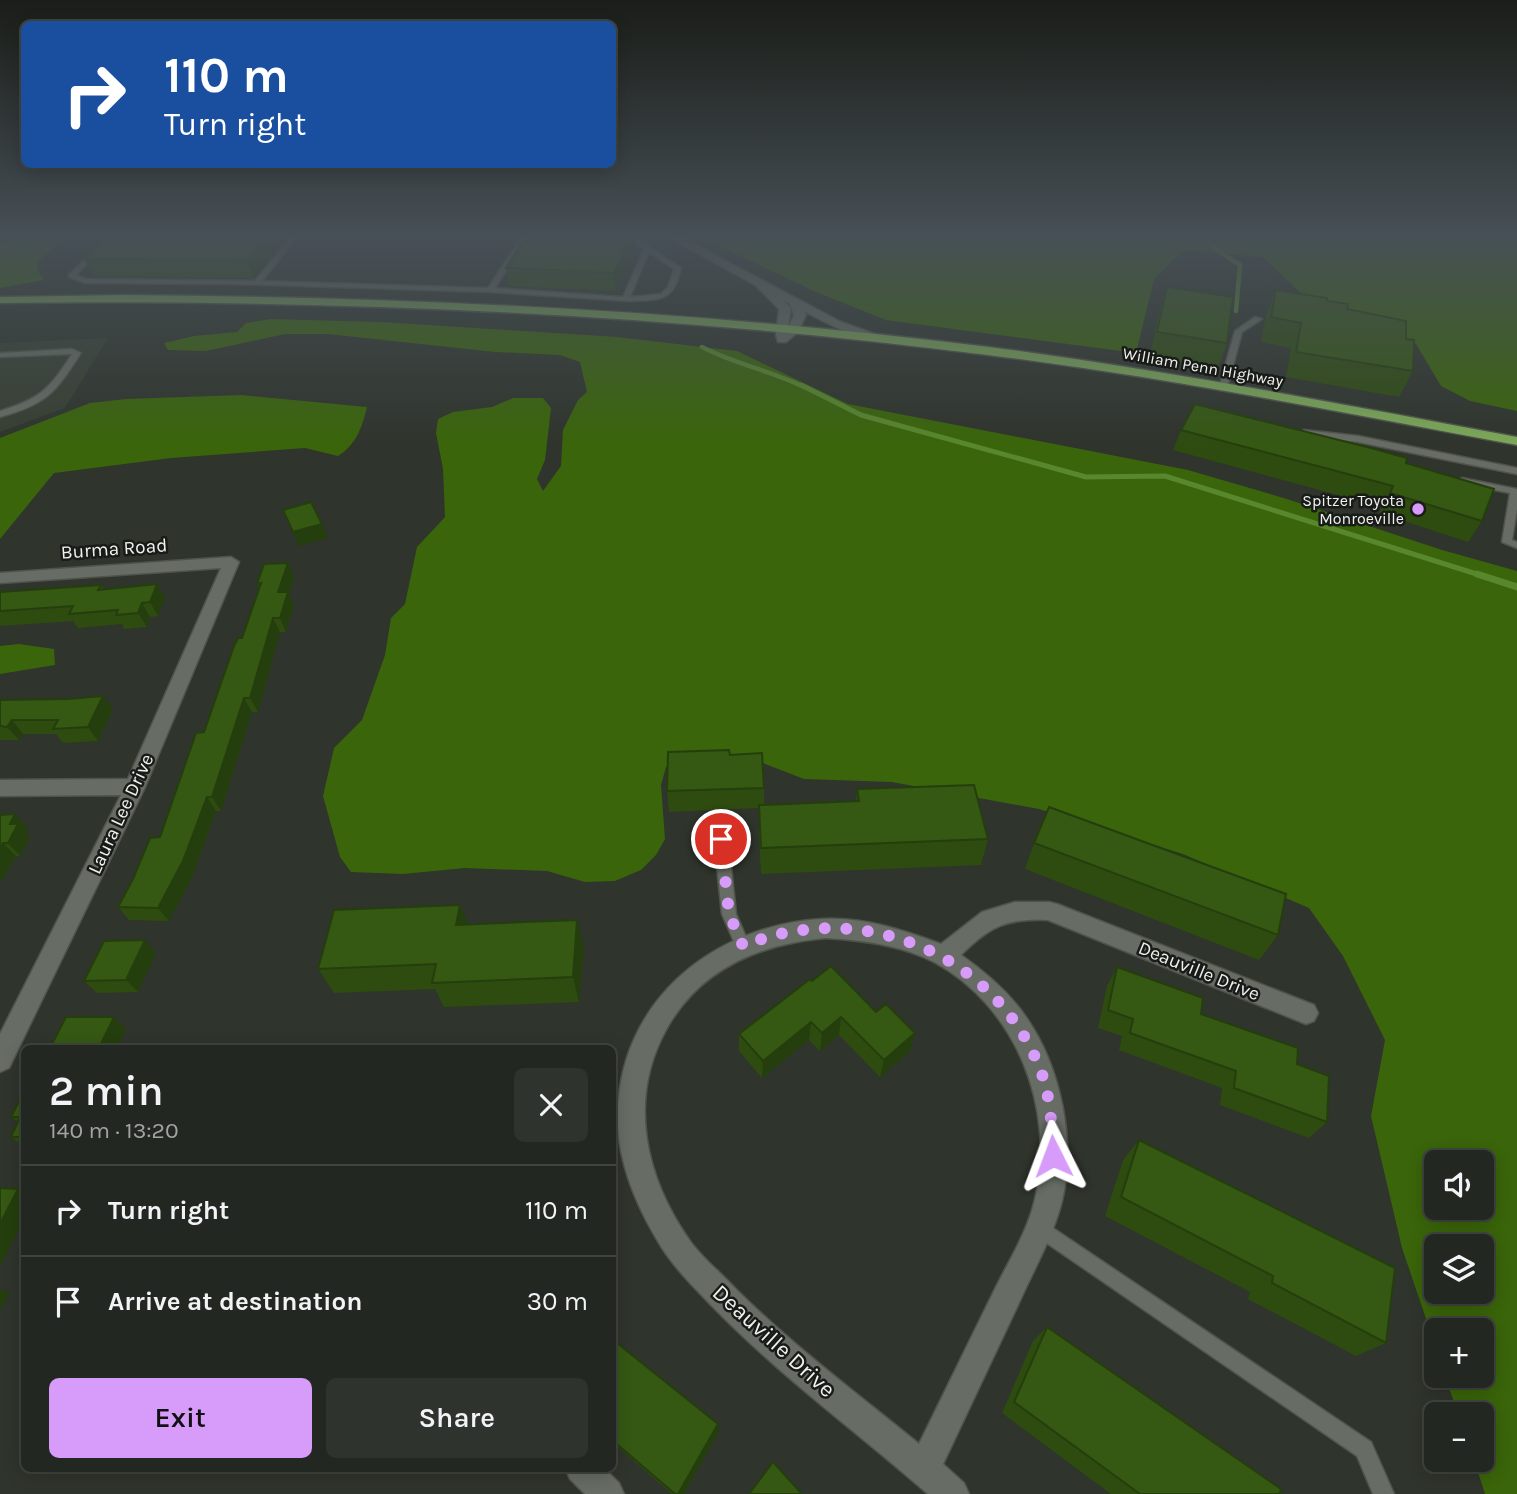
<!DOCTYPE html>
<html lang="en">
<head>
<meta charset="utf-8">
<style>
  body { margin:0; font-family:Karla,sans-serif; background:#2f332e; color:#f1f3f6; height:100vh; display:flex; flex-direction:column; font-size:26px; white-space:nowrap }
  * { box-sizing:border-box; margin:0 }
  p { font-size:23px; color:#a3a5a5 }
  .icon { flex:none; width:38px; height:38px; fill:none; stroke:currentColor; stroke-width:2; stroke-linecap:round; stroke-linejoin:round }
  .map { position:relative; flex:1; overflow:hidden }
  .details { position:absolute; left:21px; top:1045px; width:595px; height:427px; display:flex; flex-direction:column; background:#232721; border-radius:10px; box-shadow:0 4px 18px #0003,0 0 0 2px #40443f }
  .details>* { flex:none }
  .banner { position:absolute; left:21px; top:21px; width:595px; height:147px; border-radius:10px; box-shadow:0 4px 18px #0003,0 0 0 2px #40443f; background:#1a4fa0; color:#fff; overflow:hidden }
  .fabs { position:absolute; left:1424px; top:1150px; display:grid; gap:14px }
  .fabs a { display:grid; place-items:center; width:70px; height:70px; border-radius:10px; background:#232721; box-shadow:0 4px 18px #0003,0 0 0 2px #40443f; font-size:35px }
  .pin { position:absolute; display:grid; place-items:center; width:60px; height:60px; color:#fff; margin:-30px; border:4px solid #fff; border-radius:50%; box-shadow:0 2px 7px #0007 }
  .me { position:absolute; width:77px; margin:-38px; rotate:357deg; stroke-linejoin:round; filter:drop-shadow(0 0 5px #0008) }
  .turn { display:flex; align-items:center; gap:24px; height:147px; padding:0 28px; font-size:32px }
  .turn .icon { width:91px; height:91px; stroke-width:2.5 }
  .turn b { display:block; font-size:49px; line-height:60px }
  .round { display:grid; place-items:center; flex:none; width:74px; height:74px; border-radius:10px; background:#2f332e }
  .overview { display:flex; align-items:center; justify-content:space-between; height:119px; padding:0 28px }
  h1 { font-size:42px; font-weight:600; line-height:52px }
  .primary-button { display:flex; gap:14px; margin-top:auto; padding:14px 28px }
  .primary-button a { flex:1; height:80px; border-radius:10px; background:#d79bf9; color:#111; font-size:28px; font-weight:600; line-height:80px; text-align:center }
  .primary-button a+a { background:#2f332e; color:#f1f3f6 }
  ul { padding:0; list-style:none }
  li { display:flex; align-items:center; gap:21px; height:91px; padding:0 28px; border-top:2px solid #40443f }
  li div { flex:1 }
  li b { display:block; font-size:26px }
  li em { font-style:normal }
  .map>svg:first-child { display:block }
</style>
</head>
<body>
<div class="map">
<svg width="1517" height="1494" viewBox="0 0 1517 1494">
  <rect width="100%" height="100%" fill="#2f342c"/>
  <path fill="#373f32" d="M108,338L65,408L0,432V343Z"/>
  <g fill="#3a650a" fill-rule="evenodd">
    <path d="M24,236H65L39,261L37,270L44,280L0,288V245L11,244Z"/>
    <path d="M698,236H1517V411L1470,401L1441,386L1416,344L1362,316L1301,293L1263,257L1183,250L1154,279L1136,353L886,320L814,291Z"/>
    <path d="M271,319L381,322L617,337L737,351L848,404L1188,470L1287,499L1442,550L1517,571V1494H1485L1474,1460H1482V1414H1458L1445,1376H1482V1330H1437V1351L1402,1248L1371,1116L1385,1040L1343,956L1309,908L1183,854L1039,809L892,782L804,779L755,760L706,755L666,767L661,785L665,839L656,855L641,870L615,881L585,882L547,871L465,868L403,874L351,872L340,857L323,796L334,748L362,720L385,655L391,618L405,604L417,547L445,517L443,469L436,433L438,419L453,412L492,407L513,398H543L551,408L545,460L537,479L543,491L561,466L563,430L578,400L587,392L580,362L560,355L495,352L328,334H285L206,351L168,350L164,343L194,336L237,332L246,323ZM1437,1162H1482V1208H1437ZM1437,1246H1482V1292H1437Z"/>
    <path d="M241,395L367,407C362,427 357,444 338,456L305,448L171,458L54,473L0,539V438L90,403L126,399Z"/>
    <path d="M19,644L54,649L55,665L0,674V646Z"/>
  </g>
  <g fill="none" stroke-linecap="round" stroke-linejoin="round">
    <g stroke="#58872e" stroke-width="4.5">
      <path d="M1205,236L1214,248L1240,265L1236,311"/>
      <path d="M702,347C735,364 771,371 804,387"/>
    </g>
    <path stroke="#58872e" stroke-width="5" d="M801,385L861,415L1086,477L1165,476L1483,576"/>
    <path stroke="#58872e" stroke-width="7" d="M1477,574L1517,587"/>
    <g stroke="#4f534c" stroke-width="3">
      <g id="service">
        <path d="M115,236H122L93,257L76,275L86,279L255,281L292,236H298L262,281L488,288L522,236H528L495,288L623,297L644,249L626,236H633L681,268C674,301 661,300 631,301L490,292L235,284L85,283L69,277V275L89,255ZM649,252L674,269L668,287L661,294L630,297Z"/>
        <path d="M1255,317L1262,319L1242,332L1227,388L1220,390L1219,388L1235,331Z"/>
        <path d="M72,349L81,353C55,393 47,404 0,417V411C42,398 49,389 72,354L0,357V353Z"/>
        <path d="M1304,430L1358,436L1517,468V474L1358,442L1301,435L1300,433Z"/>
        <path d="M1462,478L1517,489V509L1512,540L1517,542V548L1502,542L1510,493L1459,483L1457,481Z"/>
        <path d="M721,834L726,835L728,839L736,914L750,946L748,951L743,952L738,951L722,914L714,839L716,835Z"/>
        <path d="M1038,1218L1371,1442L1394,1494H1373L1357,1456L1032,1233L1029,1227L1032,1221Z"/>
      </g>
    </g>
    <g stroke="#4f534c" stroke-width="3">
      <g id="minor">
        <path d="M231,557L239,562L145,787L9,1068L0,1072V1034L121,795L0,796V780L128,779L221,568L0,583V573Z"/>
        <path d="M1015,902H1049L1057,904L1314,1005L1318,1013L1314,1021L1306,1024L1048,920C1007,918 990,926 961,955C985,972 1009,992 1026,1017C1061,1067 1076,1142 1062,1201C1053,1237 1033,1271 1018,1305C993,1358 968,1411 943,1464L964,1483L969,1494H928C857,1432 779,1375 713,1307C692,1285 671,1265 656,1238C636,1204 619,1163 618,1124C614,1005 711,925 823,919C864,917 903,930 941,944L982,912ZM826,938C862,940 901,945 934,962C1017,1007 1056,1109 1035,1199C1028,1230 1010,1259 996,1287C970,1339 945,1392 919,1444C854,1391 785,1340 726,1279C714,1267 700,1255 690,1241C645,1177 627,1099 667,1028C701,968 760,944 826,938Z"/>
        <path d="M565,1468H604L619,1483L624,1494H585L570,1479Z"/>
      </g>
    </g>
    <g stroke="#4f534c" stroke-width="3">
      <path id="secondary" d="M666,236H679L841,322L886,338C873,348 820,320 804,311L806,315L798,332L786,342H778L776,335L779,309L755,285ZM783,300L790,304L794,315L788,328L791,308Z"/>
    </g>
    <g stroke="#4f534c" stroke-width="3">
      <path id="trunk" d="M124,295C413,297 702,311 989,347C1166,370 1341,404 1517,437V445C1341,412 1165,377 988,355C660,313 330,299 0,303V297Z"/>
    </g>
    <use href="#service" fill="#676d64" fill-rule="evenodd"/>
    <use href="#minor" fill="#676d64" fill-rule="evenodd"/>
    <use href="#secondary" fill="#676d64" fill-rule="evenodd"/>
    <use href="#trunk" fill="#7ca858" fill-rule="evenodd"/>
  </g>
  <g fill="#2e4c10">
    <path d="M109,236H288L253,278L93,276L84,259Z"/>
    <path d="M636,247L616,291L509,286L506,268Z"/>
    <path d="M1167,287L1227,343L1218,368L1149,357L1160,311Z"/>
    <path d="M1276,290L1327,301L1347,309L1406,339L1413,371L1399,397L1286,377L1291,348L1261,342L1266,315Z"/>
    <path d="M1181,430L1406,463L1482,521L1468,542L1379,513L1382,507L1173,450Z"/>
    <path d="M288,563L294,577L289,594L294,606L286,632H280L258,712H252L221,811H216L193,875L169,921L129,920L118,907L160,837L204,732L242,638L259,588L257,584Z"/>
    <path d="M157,584L165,598L158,616L150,617L147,627L124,629L122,624L78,628L73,621L0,626V592L101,585L103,589Z"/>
    <path d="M0,700L113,709L98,741L63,743L56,734H23L19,740H0Z"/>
    <path d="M730,755L764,788V805L856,801L857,789L988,839L981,865L761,874L759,832V808L669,812L667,791Z"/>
    <path d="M0,815L28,828L25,832L30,837L20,856H16L0,883Z"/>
    <path d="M1034,843L1278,935L1259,960L1025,869Z"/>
    <path d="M460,905L468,925L584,946L579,1002L444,1007L435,989L334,993L318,969Z"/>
    <path d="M156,953L138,992L97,993L84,981Z"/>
    <path d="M1117,967L1201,1014L1297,1064L1327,1122L1309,1138L1220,1105L1222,1088L1119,1050L1122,1036L1098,1028L1107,986Z"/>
    <path d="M810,979L911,1050L880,1077L839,1035L820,1051L809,1040L762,1078L739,1051V1034Z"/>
    <path d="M24,1092V1146L11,1137L18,1122L11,1117Z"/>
    <path d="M1139,1140L1386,1343L1356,1356L1248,1299L1250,1292L1105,1216L1123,1160Z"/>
    <path d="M1047,1327L1280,1493L1282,1494H1111L1002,1413L1033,1341Z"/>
    <path d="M612,1339L719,1432L684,1494H672L612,1442Z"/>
  </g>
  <g fill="#253e0d">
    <path d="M268,236H288L253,278L247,260Z"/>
    <path d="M632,236H635L636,247L616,291L614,273Z"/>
    <path d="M322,524L328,538L299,546L293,532Z"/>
    <path d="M288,563L294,577L289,594L294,606L286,632L280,618L278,592Z"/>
    <path d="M157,584L165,598L158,616L150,602Z"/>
    <path d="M142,603L150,617L147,627L138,613Z"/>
    <path d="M273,618L280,632L258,712L250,698Z"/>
    <path d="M103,696L113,709L98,741L88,727Z"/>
    <path d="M244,698L252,712L221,811L212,797Z"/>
    <path d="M12,720L23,734L19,740L7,727Z"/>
    <path d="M207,797L216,811L193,875L169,921L158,908Z"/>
    <path d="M15,814L28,828L25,832L30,837L20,856L8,843L10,824Z"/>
    <path d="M3,843L16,856L0,883V848Z"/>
    <path d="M460,905L471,930L456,925Z"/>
    <path d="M577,920L584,946L579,1002L573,977Z"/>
    <path d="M145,940L156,953L138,992L126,980Z"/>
    <path d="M114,1017L126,1029L117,1048H99Z"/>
    <path d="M841,1017L839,1035L820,1051L822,1033Z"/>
    <path d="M811,1022L809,1040L762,1078L763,1061Z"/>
    <path d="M915,1033L911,1050L880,1077L884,1060Z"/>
    <path d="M18,1189L24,1192V1218L1,1265L0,1264V1224Z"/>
    <path d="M0,1289L10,1293L0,1310Z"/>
    <path d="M718,1424L719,1432L684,1494H678Z"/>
  </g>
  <g fill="#355813" stroke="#253e0d" stroke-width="2">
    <path d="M109,236H268L247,260L84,259Z"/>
    <path d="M527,236H632L614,273L506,268Z"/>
    <path d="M1167,287L1233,297L1227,343L1157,332Z"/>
    <path d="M1276,290L1327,298V301L1348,304L1347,309L1406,321V339L1414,340L1413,371L1296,352L1301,323L1271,317Z"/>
    <path d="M1195,404L1371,448L1407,458L1406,463L1494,489L1482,521L1390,493L1393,486L1181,430Z"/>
    <path d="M311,502L322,524L293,532L283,510Z"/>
    <path d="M288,563L278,592H288L280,618H273L250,698H244L212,797H207L183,861L158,908L118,907L133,879L150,838L160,837L196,733L204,732L234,646L238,638H242L261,583L257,584L264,564Z"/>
    <path d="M157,584L150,602L142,603L138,613L116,615L118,610L69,614L73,606L0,611V592L101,585L98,590Z"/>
    <path d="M103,696L88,727L53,729L58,720H12L7,727L0,726V700L68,699Z"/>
    <path d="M729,750L730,755L762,753L764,788L667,791L668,752Z"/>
    <path d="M974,785L988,839L761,848L759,805L859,801L857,789Z"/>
    <path d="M1049,807L1286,894L1278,935L1034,843Z"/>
    <path d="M15,814L10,824H18L8,843H3L0,848V815Z"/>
    <path d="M460,905L456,925L577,920L573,977L432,983L436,964L318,969L334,910Z"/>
    <path d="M145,940L126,980L84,981L104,941Z"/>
    <path d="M831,966L876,1012L886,1004L915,1033L884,1060L841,1017L822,1033L811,1022L763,1061L739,1034L810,979L812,981Z"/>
    <path d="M1117,967L1203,998L1201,1014L1298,1048L1297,1064L1329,1076L1327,1122L1234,1088L1236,1071L1130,1033L1133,1019L1108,1010Z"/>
    <path d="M66,1017H114L99,1048H50Z"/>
    <path d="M24,1092V1137H11L20,1117H11Z"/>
    <path d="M1139,1140L1395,1268L1386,1343L1272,1283L1273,1276L1121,1197Z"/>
    <path d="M0,1188L18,1189L0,1224Z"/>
    <path d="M1047,1327L1281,1489L1280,1493L1282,1494H1140L1014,1402Z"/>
    <path d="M612,1339L718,1424L678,1494H675L612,1440Z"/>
    <path d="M773,1462L802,1494H749Z"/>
  </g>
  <linearGradient id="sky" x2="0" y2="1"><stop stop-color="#1a1d18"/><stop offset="0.53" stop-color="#475056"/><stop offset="1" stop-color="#475056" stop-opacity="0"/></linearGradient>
  <rect width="1517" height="445" fill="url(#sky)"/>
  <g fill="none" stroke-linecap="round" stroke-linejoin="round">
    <path stroke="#d79bf9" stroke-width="12" stroke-dasharray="0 21.6" d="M721,839L729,914L743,946C861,896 1001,955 1043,1077C1051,1102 1052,1130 1053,1156"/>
  </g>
  <circle fill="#d79bf9" stroke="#181b17" stroke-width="2.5" cx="1418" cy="509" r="7"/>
  <g text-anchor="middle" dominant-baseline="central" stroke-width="5" stroke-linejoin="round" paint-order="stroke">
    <g font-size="16" fill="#eef1ec" stroke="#181b17">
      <text transform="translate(1203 367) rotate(10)">William Penn Highway</text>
    </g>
    <g font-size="16" fill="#eef1ec" stroke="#181b17" text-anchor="end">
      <text x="1404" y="500">Spitzer Toyota<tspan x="1404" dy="18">Monroeville</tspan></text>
    </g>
    <g font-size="19" fill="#eef1ec" stroke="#181b17">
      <text transform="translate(114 549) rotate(-4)">Burma Road</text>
      <text transform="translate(121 814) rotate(-65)">Laura Lee Drive</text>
      <text transform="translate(1199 971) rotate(22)">Deauville Drive</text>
    </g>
    <g font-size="23" fill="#eef1ec" stroke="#181b17">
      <text transform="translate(774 1341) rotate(42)">Deauville Drive</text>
    </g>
  </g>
</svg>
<div class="fabs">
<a><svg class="icon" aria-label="sound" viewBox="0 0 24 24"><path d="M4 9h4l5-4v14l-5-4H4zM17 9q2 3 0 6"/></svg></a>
<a><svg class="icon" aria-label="layers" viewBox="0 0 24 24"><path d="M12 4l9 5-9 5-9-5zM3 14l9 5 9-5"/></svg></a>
<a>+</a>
<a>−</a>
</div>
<div class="pin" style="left:721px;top:839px;background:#d93025"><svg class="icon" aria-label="arrive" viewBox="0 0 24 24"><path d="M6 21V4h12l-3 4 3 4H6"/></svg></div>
<svg class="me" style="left:1053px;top:1156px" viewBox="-20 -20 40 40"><path d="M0-17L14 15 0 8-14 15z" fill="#d79bf9" stroke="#fff" stroke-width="4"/></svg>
<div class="banner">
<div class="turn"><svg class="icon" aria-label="right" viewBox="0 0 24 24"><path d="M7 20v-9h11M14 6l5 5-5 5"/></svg><div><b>110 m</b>Turn right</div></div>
</div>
<section class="details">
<div class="overview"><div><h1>2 min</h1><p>140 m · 13:20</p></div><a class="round"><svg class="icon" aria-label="close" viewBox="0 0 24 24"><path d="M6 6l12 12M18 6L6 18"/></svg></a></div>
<ul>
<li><svg class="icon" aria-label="right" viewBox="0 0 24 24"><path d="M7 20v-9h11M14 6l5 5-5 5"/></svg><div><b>Turn right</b></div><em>110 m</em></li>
<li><svg class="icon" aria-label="arrive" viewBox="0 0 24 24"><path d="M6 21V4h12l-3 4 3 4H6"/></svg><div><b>Arrive at destination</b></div><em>30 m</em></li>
</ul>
<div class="primary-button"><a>Exit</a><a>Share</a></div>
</section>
</div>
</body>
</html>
